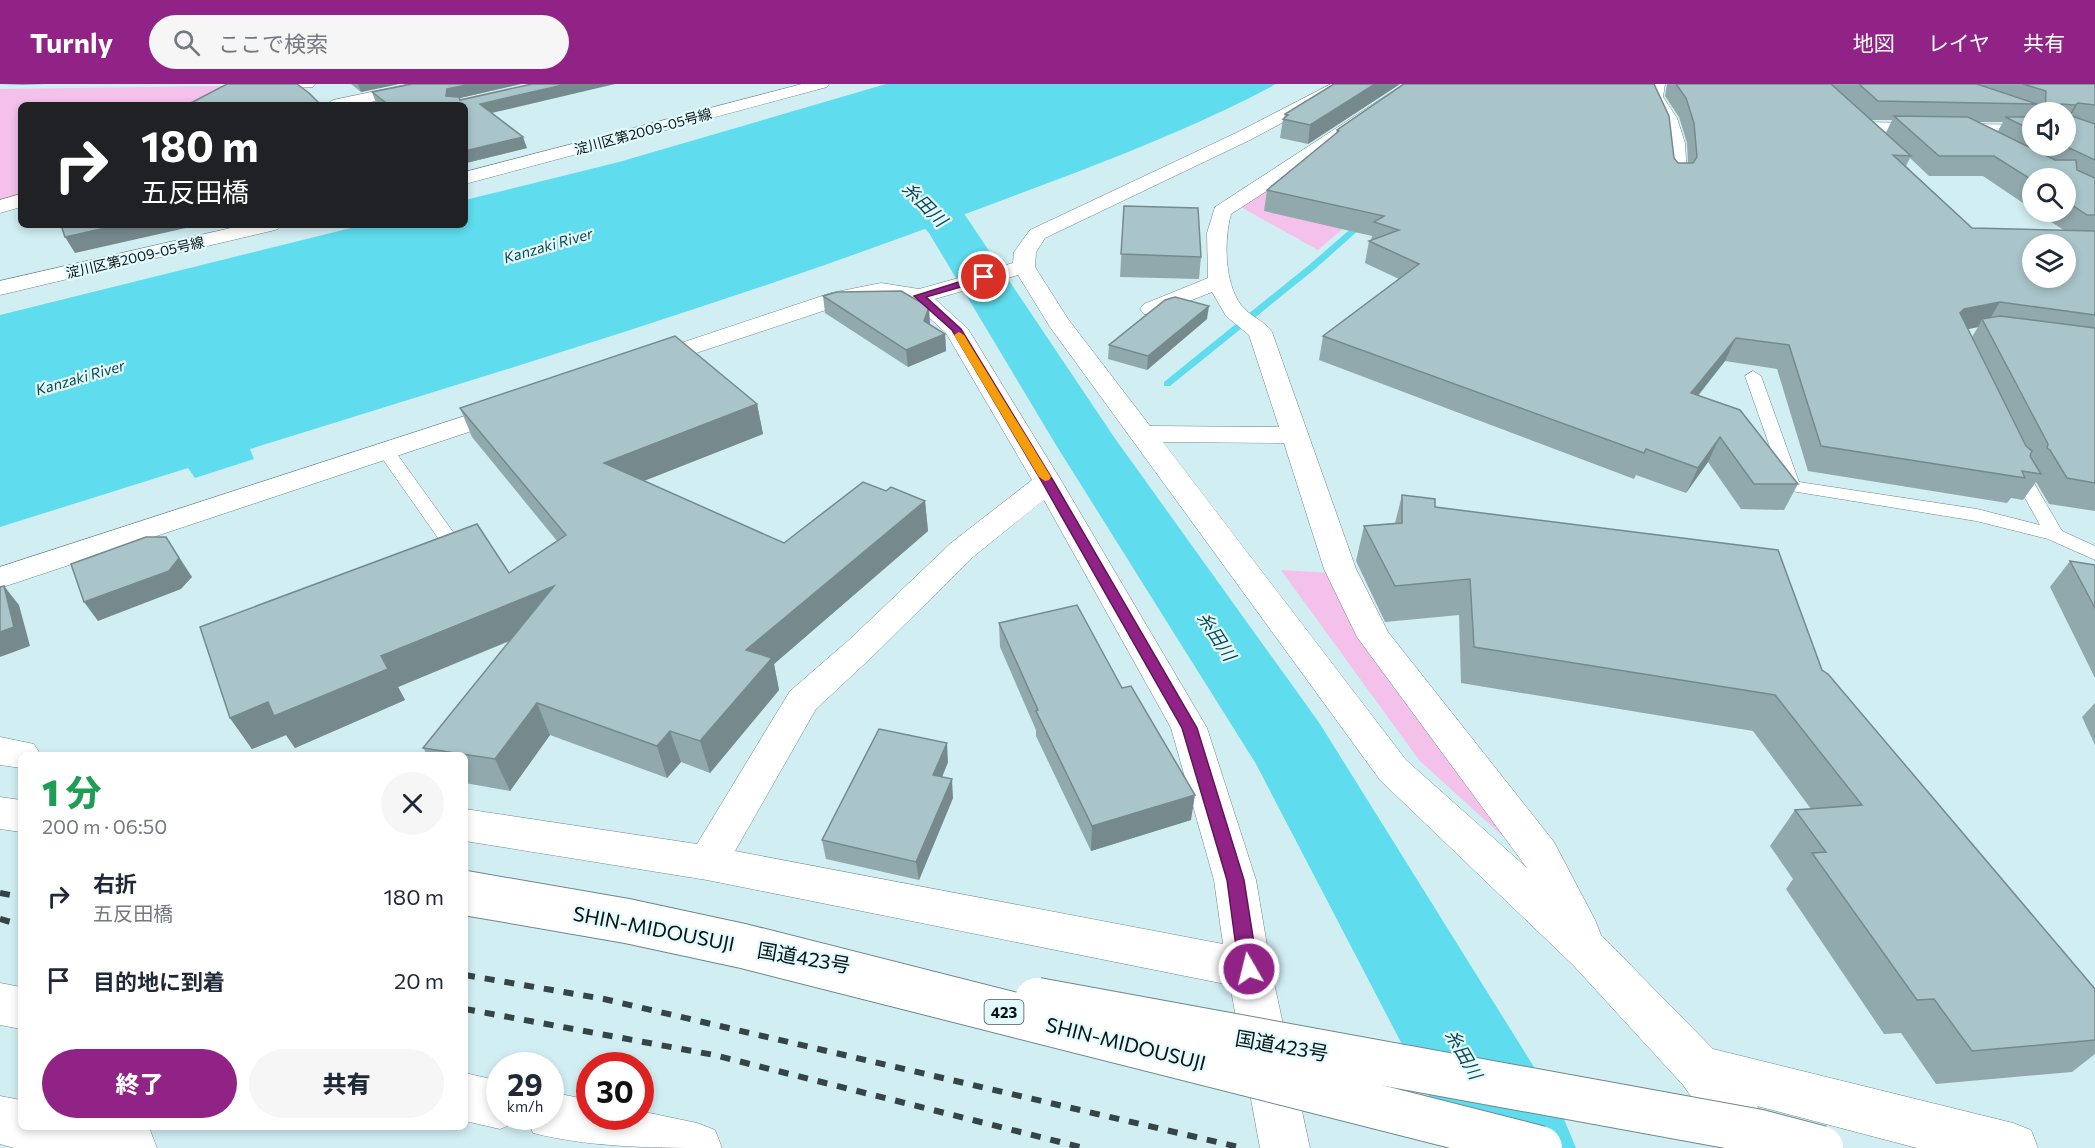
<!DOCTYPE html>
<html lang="ja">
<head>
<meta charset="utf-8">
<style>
  body { margin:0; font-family:Commissioner,"Noto Sans JP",sans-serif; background:#f6f6f7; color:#1f2937; height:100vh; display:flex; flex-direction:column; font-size:22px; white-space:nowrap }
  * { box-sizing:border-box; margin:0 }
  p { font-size:20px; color:#747a83 }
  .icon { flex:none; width:33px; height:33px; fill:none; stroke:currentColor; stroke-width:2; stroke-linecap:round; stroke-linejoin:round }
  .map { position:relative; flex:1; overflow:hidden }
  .sheet { position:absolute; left:18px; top:668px; width:450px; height:378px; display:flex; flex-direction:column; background:#fff; border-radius:9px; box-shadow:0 3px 9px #0003 }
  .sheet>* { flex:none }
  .hud { position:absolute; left:18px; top:18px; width:450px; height:126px; border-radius:9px; box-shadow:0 3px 9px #0003; background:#202124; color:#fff; overflow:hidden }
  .tools { position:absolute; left:2022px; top:18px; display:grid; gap:12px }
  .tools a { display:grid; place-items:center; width:54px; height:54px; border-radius:50%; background:#fff; box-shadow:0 3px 9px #0003; font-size:30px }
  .speed { position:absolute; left:486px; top:968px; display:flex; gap:12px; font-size:30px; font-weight:700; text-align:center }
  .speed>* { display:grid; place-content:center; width:78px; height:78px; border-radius:50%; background:#fff; box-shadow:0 3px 9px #0003; line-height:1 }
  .speed small { font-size:15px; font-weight:400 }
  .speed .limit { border:9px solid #d22; background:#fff; color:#111 }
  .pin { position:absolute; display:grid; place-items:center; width:51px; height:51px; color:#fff; margin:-26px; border:3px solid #fff; border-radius:50%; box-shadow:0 2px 6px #0007 }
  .me { position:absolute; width:66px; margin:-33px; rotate:352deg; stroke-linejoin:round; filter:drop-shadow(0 0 4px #0008) }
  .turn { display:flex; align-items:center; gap:21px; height:126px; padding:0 24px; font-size:27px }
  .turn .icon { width:78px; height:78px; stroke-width:2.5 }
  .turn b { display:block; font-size:42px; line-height:51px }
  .round { display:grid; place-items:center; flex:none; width:63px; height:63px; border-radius:32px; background:#f6f6f7 }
  .head { display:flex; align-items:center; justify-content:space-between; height:102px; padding:0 24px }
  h1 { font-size:36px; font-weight:800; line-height:45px; color:#1e9e55 }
  .action { display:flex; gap:12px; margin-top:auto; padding:12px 24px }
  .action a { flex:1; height:69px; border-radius:36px; background:#902385; color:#fff; font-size:24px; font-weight:800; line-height:69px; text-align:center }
  .action a+a { background:#f6f6f7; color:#1f2937 }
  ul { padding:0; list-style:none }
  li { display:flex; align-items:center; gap:18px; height:84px; padding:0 24px }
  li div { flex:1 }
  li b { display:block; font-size:22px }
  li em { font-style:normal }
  header { display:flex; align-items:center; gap:36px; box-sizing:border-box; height:84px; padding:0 30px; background:#902385; color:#fff }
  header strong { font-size:28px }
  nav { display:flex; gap:33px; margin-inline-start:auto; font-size:21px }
  .search { width:420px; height:54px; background:#f6f6f7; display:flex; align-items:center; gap:15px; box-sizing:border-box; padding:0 21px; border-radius:33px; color:#747a83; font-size:22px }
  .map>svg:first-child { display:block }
</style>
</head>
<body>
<header>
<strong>Turnly</strong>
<div class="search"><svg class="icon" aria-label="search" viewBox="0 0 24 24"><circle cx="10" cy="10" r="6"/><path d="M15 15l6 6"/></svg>ここで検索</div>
<nav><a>地図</a><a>レイヤ</a><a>共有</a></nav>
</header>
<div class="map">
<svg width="2095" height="1064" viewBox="0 0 2095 1064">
  <rect width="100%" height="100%" fill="#d1eef3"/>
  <g fill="#f3c1ea">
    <path d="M230,2L192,21H21V111L0,118V5Z"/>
    <path d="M1315,72L1403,93L1318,166L1239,122Z"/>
    <path d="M1281,486L1332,489L1518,766L1419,676Z"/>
  </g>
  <path fill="#5fddee" d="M886,0H1276C1179,52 1071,90 968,129C732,218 491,290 250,365L254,375L195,394L188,384L0,443V231L363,141H465V116L619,78Z"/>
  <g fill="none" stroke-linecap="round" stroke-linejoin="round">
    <path fill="#5fddee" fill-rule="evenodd" d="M1362,135L1369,137L1315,185L1170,302H1164V298L1309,181Z"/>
    <path fill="#5fddee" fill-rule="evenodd" d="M874,56L889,60L965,131L1114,353L1320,640L1559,1023L1576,1064H1456L1256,680L1056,361L929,149L853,69L859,60Z"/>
    <g stroke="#6d878b" stroke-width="1">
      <g id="service">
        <path d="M1753,287L1761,292L1799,398L1977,425L2040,441L2015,396L2018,392H2030L2062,447L2095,462V476L2048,455L1976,437L1785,406L1745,292Z"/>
        <path d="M386,362L392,363L466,466L469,470L466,474L459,476L452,474L377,367L380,363Z"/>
      </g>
    </g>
    <g stroke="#6d878b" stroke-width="1">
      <g id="minor">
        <path d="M291,0H315L313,3L292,4Z"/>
        <path d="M410,0H441L439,3L357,21H325L333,16Z"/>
        <path d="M1331,0H1351L1349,3L1250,56L1045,154L1036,168L1035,183L1068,235L1150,342L1279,343L1249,251L1226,232L1212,208L1152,232L1144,230L1140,225L1144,220L1208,194L1207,149L1215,123L1404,0H1423L1318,74L1231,130C1224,156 1224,198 1241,221C1249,232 1264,236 1272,248L1356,485L1388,548L1554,758L1595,836L1601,851L1713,965L2013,1039L2031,1046L2038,1064H1917L1757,1022L1768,1037L1775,1055L1771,1064H1727L1683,1001L1573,881L1380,696L1050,243L1018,191L935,215L968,245L1062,398L1207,644L1256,796L1271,885L1310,1064H1260L1230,901L707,796L465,757V725L697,760L790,607L849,556L951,459L1032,396L946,249L912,218L881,213L844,220L648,285L639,283L636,278L639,273L831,209L881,199L919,205L1013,179L1014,168L1030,146L1238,48ZM1163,358L1284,359L1324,485L1357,553L1527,784L1406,676ZM1044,416L1171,644L1214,796L1223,860L735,767L816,625L873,572L973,473Z"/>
        <path d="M1649,0H1665L1663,13L1677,34L1685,59L1687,93L1685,97H1671L1669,93C1668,59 1665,42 1647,13Z"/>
        <path d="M1863,38L2032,41V51L1857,47L1854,43L1857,39Z"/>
        <path d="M508,318L517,320L521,326L517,332L0,504V483Z"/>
        <path d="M0,653L34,660L40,670H21V684L0,681Z"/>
        <path d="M0,1012L21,1016V1042H140L150,1046L157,1064H14L0,1060Z"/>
      </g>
    </g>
    <g stroke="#6d878b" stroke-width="1">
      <g id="tertiary">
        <path d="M802,0H829L827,3L465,100V88Z"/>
        <path d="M21,110V123L0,129V116Z"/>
        <path d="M244,141H281L278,145L271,147L0,211V197Z"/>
      </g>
    </g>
    <g stroke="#6d878b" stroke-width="1">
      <g id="trunk">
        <path d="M0,713L21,716V748L0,745Z"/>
        <path d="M0,899L21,903V945L0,941Z"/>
        <path d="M465,989L500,997V1032H520L517,1038L500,1045L465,1037Z"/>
        <path d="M550,1008L590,1016V1032H640V1027L697,1039L715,1046L722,1064C660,1064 591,1064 533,1049L526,1032H550Z"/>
      </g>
    </g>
    <use href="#service" fill="#fff" fill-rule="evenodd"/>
    <use href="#minor" fill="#fff" fill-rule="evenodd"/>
    <use href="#tertiary" fill="#fff" fill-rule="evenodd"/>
    <use href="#trunk" fill="#fff" fill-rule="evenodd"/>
    <g stroke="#354446" stroke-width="6" stroke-dasharray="10 10" stroke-linecap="butt">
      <path d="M0,809L21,813"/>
      <path d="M0,835L21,841"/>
      <path d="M465,891L604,915L1243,1064"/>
      <path d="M465,925L714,971L1084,1064"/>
    </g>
    <g stroke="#6d878b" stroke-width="46" stroke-linecap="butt">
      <g id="trunk-bridge">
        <path d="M465,809L627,837L743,862L1540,1064"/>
        <path d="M1037,916L1760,1048L1821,1064"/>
      </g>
    </g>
    <use href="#trunk-bridge" stroke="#fff" stroke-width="44"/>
  </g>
  <g fill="#91a9ad" fill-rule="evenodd">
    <path d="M0,0H45L23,1Z"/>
    <path d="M351,0H399L361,8Z"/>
    <path d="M412,0H521L460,14V16L492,29L527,64L466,79L465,21H379L376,19L372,8Z"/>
    <path d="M1400,0L1308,60L1280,54L1283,35L1284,34L1285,30Z"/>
    <path d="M1667,0H2095V427L2049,420L2036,398L2023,416L2011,414L2007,419L1808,387L1777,285L1725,277L1698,312L1798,400L1784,426L1741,425L1708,378L1686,409L1636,391L1634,395L1319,276L1323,252L1399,195L1365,179L1369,157L1371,156L1372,152L1264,127L1267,106L1336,49L1337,46L1674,74L1678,79H1688L1687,59L1679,33L1665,12ZM2034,25L2036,26V28H2066V62H2032V33H2030ZM1871,36H1892L1886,49ZM1978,38H2003L1998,47ZM1910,74L1929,92H1983L2032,125V94H2066V128H2036L2065,147L1972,144L1906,82ZM1978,243L1972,253L1968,245Z"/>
    <path d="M1124,122L1201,173L1199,195L1120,193Z"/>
    <path d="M823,212L930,239L929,241L945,250L946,267L908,283L825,229Z"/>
    <path d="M1207,235L1147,286L1108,275L1109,261Z"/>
    <path d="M757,320L763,350L644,397L784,459L886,407L925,417L928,447L774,580L779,606L710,689L681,678L667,694L550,651L510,707L465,699V670H427L423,664L510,557L398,603L405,616L295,664L286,651L252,665L230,634L509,489L557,457L472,353L460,324Z"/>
    <path d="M1402,411L1435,423L1822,586L2095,905V970L2072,988L1936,1000L1901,949L1884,950L1786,805L1793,795L1770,762L1795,726L1811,725L1753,647L1461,599L1459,531L1385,538L1356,477L1364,442L1395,439Z"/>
    <path d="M2070,477L2095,481V594L2050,503Z"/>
    <path d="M999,539L1191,736L1091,767L1036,652V646L1000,563Z"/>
    <path d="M2095,619V661L2082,633Z"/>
    <path d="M948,678L942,693L953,714L919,796L826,775L822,756Z"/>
  </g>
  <g fill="#768a8d">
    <path d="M358,0H399L361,8Z"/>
    <path d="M472,0H521L460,14L446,12L447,5Z"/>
    <path d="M567,0H615L483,31L480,20Z"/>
    <path d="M1375,0H1400L1308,60L1310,41Z"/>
    <path d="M2078,19L2067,38L2066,37L2075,21Z"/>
    <path d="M523,53L527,64L466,79L465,67Z"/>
    <path d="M119,141H199L75,169L65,153Z"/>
    <path d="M2000,218L1986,241L1982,235L1978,243L1950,249L1960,229L1964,225Z"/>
    <path d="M1209,222L1207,235L1147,286L1148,272Z"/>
    <path d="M929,223L930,239L925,254L924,237Z"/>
    <path d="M945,250L946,267L908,283L906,266Z"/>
    <path d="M1736,254L1725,277L1680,334L1691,309Z"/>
    <path d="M757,320L763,350L613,409L604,379Z"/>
    <path d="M1720,353L1708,378L1686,409L1698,384Z"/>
    <path d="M925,417L928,447L774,580L779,606L710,689L700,657L746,566Z"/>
    <path d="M166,453L192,493L181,505L98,537L84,518Z"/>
    <path d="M4,502L19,521L30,562L0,573V548Z"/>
    <path d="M554,502L566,533L398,603L405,616L295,664L286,651L252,665L230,634Z"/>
    <path d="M537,619L550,651L510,707L495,675Z"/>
    <path d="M670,647L681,678L667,694L657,662Z"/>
    <path d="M947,659L948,678L935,710L933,691Z"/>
    <path d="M952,695L953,714L919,796L916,778Z"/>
    <path d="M1195,711L1191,736L1091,767L1092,742Z"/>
  </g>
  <g fill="#a9c5c9" stroke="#768a8d" stroke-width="1.5" fill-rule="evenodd">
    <path d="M227,0H297L309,9L321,21H187Z"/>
    <path d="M412,0H472L447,5L446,12L459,13L460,16L532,0H567L480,20L523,53L465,67V21H389L372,8Z"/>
    <path d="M1334,0H1375L1310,41L1283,35L1288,31L1285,30Z"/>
    <path d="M1404,0H1654L1669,32L1674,74L1678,79H1693L1697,73L1694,39L1686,14L1676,0H1831L1911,72L1893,71L1972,144L2095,147V231L2000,218L1964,225L1960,229L2026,362L2032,367L2030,372L2041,390L2022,387L2025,394L1821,362L1789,261L1736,254L1691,309L1740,326L1798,400H1754L1720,353L1698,384L1646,365L1644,369L1323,252L1419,180L1369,157L1399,146L1374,138L1384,132L1267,106L1339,47L1337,46ZM2032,160H2066V194H2032Z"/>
    <path d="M1859,0H1977L2037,20L1878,17Z"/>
    <path d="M2023,0H2095V21L2078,19L2075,21L2061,20L2060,28H2061H2045L2046,7Z"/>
    <path d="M2066,30L2095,40V76L2065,62Z"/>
    <path d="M1894,32L1968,33L2055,76H2076L2077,86L2095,94V131H2087L2066,117V94H2032V96L1994,72H1939Z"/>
    <path d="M2005,33H2032V46Z"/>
    <path d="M1124,122L1198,124L1201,173L1121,170Z"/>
    <path d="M61,141H119L65,153Z"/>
    <path d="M901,207L929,223L924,237L945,250L906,266L823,212L837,208Z"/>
    <path d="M1175,213L1209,222L1148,272L1109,261L1165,216Z"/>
    <path d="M2000,232L2095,244V399L2067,394L2050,366L2047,364L2048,360L1982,235Z"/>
    <path d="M675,252L757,320L604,379L784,459L863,398L886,407L891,403L925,417L746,566L772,574L700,657L670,647L657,662L537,619L495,675L423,664L554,502L381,572L388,585L274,632L268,618L230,634L200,543L477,440L509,489L566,451L460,324Z"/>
    <path d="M1402,411L1435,415V423L1778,466L1822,586L1828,590L2095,905V956L1972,967L1934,915L1917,916L1812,769L1826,768L1795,726L1862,721L1775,611L1474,563L1470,495L1395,502L1364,442L1402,439Z"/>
    <path d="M146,453H166L179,474L169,487L84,518L71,480Z"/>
    <path d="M2070,477L2095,481V524Z"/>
    <path d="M4,502L14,543L0,548V503Z"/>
    <path d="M1077,521L1122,604L1131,602L1195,711L1092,742L1036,627L1038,626L999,539Z"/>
    <path d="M879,645L947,659L933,691L952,695L916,778L822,756Z"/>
  </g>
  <path fill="#902385" stroke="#5e1756" stroke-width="1.5" d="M984,190L989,193L988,195L926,213L961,245L1054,398L1197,644L1244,796L1258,885L1255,891L1249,894L1242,891L1239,885L1227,796L1182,644L1042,398L952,246L914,212Z"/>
  <path fill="#f59e0b" d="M959,248L964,251L1051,393L1049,396L1045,397L1039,393L954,251Z"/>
  <g text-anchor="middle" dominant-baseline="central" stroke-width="4.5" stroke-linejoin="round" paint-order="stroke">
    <g font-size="14" fill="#091415" stroke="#e3fafe">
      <text transform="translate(643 47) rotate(-15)">淀川区第2009-05号線</text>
      <text transform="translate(135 173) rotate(-13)">淀川区第2009-05号線</text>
    </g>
    <g font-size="15" font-style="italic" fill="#0f4850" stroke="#e3fafe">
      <text transform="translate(548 161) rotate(-16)">Kanzaki River</text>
      <text transform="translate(80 293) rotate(-16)">Kanzaki River</text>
    </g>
    <rect fill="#e3fafe" stroke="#4a595b" stroke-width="1.5" x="984.5" y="916" width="39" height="24" rx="4.5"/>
    <g font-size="15" font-weight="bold" fill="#091415">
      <text x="1004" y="928">423</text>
    </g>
    <g font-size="18" font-style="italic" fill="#0f4850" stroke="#e3fafe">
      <text transform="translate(925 120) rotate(45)">糸田川</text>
      <text transform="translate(1217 552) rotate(57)">糸田川</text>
      <text transform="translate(1464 970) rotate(60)">糸田川</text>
    </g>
    <g font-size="20" fill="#091415" stroke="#e3fafe">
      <text transform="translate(654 844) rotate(11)">SHIN-MIDOUSUJI</text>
      <text transform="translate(804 873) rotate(10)">国道423号</text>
      <text transform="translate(1126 959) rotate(14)">SHIN-MIDOUSUJI</text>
      <text transform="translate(1282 961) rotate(10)">国道423号</text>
    </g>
  </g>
</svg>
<div class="tools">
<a><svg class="icon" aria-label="sound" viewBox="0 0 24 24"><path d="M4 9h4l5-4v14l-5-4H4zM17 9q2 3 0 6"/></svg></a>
<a><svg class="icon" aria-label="search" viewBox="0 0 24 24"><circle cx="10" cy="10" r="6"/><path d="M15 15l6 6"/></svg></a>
<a><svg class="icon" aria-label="layers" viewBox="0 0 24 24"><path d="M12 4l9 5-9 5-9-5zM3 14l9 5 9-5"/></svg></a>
</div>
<div class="speed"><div>29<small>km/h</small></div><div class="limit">30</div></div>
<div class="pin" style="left:984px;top:193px;background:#d93025"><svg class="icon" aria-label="arrive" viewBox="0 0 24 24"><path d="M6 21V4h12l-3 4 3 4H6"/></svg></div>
<svg class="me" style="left:1249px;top:885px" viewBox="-20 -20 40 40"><circle r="17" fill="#902385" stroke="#fff" stroke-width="3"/><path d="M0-11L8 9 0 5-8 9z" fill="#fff"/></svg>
<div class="hud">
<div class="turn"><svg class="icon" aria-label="right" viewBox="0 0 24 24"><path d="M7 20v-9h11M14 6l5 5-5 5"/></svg><div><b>180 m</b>五反田橋</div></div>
</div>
<section class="sheet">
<div class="head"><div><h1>1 分</h1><p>200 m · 06:50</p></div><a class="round"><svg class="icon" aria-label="close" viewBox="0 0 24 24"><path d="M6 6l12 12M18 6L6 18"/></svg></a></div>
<ul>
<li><svg class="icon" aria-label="right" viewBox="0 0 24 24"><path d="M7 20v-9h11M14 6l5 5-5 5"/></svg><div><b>右折</b><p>五反田橋</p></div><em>180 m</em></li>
<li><svg class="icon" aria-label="arrive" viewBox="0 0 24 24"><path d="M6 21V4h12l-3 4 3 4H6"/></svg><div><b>目的地に到着</b></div><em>20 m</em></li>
</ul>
<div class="action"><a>終了</a><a>共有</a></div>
</section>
</div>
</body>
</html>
